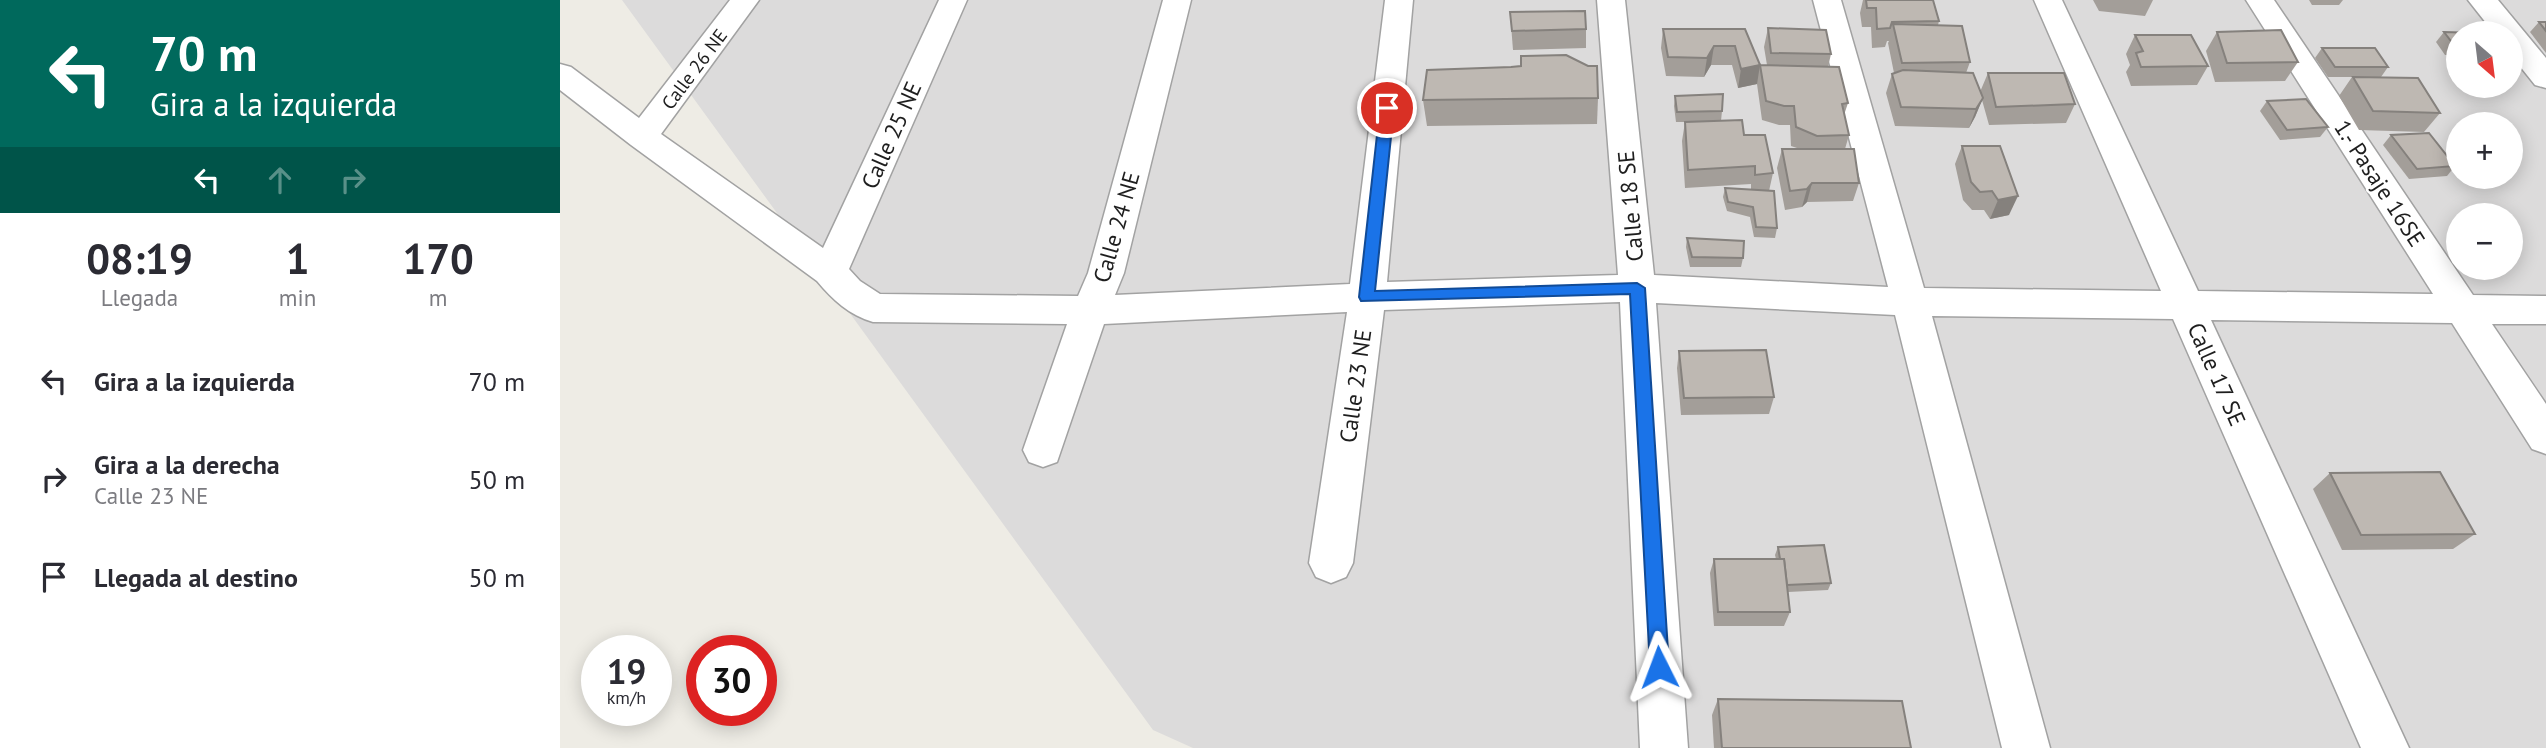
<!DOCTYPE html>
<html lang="es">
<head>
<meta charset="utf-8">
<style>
  body { margin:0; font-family:"PT Sans",sans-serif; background:#f2f2f3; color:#2b2b33; height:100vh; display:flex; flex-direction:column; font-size:26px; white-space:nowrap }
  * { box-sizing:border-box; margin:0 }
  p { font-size:23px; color:#7c7c81 }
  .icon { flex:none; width:38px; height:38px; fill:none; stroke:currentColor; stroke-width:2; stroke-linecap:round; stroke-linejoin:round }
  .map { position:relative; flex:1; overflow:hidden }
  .panel { display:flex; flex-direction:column; background:#fff; width:560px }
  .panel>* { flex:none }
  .hud { background:#00695c; color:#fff; overflow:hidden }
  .needle { width:46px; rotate:152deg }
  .buttons { position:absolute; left:1886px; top:21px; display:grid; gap:14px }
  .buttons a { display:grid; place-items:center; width:77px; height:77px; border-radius:50%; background:#fff; box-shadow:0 4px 18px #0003; font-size:35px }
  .speed { position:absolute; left:21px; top:635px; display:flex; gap:14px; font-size:35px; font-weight:700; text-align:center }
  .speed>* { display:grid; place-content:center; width:91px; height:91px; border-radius:50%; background:#fff; box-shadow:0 4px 18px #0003; line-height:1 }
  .speed small { font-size:18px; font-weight:400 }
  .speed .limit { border:10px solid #d22; background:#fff; color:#111 }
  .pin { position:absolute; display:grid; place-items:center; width:60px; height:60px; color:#fff; margin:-30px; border:4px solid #fff; border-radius:50%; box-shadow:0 2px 7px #0007 }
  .me { position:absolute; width:77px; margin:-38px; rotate:357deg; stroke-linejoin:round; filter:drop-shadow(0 0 5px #0008) }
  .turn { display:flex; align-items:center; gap:24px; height:147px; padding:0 35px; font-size:32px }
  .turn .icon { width:91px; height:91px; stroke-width:2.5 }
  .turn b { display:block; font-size:49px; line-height:60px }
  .lanes { display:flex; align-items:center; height:66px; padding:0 35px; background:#0003; justify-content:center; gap:35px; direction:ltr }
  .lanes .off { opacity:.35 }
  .eta { display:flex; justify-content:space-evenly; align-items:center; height:119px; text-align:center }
  .eta b { font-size:42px; font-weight:800; line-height:49px }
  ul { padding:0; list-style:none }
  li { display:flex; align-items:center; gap:21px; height:98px; padding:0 35px }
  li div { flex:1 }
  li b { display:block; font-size:26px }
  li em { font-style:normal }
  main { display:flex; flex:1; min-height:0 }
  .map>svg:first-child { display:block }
</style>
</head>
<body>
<main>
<section class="panel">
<div class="hud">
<div class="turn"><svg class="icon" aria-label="left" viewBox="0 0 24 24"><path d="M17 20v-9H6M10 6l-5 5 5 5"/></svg><div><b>70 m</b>Gira a la izquierda</div></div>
<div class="lanes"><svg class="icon" aria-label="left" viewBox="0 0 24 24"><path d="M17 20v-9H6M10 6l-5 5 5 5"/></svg><svg class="icon off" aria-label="ahead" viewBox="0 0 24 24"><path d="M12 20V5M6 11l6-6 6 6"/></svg><svg class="icon off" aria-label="right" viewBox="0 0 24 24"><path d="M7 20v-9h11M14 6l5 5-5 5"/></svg></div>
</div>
<div class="eta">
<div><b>08:19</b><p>Llegada</p></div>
<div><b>1</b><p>min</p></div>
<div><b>170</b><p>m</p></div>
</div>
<ul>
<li><svg class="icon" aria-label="left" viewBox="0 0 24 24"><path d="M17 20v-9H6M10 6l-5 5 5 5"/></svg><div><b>Gira a la izquierda</b></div><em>70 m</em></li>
<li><svg class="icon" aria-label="right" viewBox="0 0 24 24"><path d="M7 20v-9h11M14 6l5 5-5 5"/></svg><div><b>Gira a la derecha</b><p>Calle 23 NE</p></div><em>50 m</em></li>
<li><svg class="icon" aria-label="arrive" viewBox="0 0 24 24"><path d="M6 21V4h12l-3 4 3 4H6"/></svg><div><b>Llegada al destino</b></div><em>50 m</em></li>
</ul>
</section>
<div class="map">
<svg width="1986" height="748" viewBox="0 0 1986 748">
  <rect width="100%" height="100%" fill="#eeece5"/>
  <path fill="#dcdbdb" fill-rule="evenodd" d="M62,0H1986V748H633L593,730ZM1899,33H1951V86H1899ZM1899,124H1951V177H1899ZM1899,215H1951V268H1899Z"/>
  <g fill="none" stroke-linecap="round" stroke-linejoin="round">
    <g stroke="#a2a2a2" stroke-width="3">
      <g id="minor">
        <path d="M170,0H199L101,134L263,248L379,0H407L289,269L300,281L320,294L518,296L528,273L603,0H631L564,273L555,295L790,284L825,0H853L827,282L1058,275L1037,0H1065L1094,275L1328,287L1253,0H1281L1364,288L1601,291L1474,0H1502L1638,291L1873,294L1686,0H1714L1913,295L1986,296V324H1932L1986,404V454L1972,449L1892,323L1651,320L1849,748H1801L1613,319L1372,316L1490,748H1442L1335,315L1096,303L1128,748H1080L1060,302L824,310L793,563L786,577L771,583L756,577L749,563L787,312L544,324L497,462L483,467L469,462L463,450L507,324L313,322C289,315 273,300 257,281L71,145L0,90V64L11,67L79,118Z"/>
        <path d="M1908,0H1938L1986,58V88L1975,85L1951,55V33H1934Z"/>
      </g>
    </g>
    <use href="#minor" fill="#fff" fill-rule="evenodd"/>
  </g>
  <g fill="#a39e99">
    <path d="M1303,0H1373L1379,21L1378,25L1410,62L1406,73L1420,92L1428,73L1515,104L1506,123L1429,125L1422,100L1415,117L1409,128L1335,126L1326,93L1332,74L1334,73L1328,43L1329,41H1327L1325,47L1312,48L1311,27H1302L1300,13Z"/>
    <path d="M1533,0H1593L1585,16L1539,11Z"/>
    <path d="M1749,0H1783L1779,5H1752Z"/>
    <path d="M950,12L1026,29V48L953,50Z"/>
    <path d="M1979,22H1986V53L1970,32Z"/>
    <path d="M1208,28L1271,54L1268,67L1288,103L1284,115L1289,135L1285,149L1299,183L1293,201L1247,202L1242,207L1225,210L1217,168L1222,149H1240L1231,146L1230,125H1219L1202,120L1197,84L1178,88L1172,65H1151L1144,77L1106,76L1101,48L1103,29H1185L1200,65H1207L1204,47Z"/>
    <path d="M1657,32L1738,62L1725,81L1655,82L1646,51Z"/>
    <path d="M1884,32L1899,33V55H1885L1876,42Z"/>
    <path d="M1575,35L1648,66L1637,85L1571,86L1566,72L1570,65L1566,54Z"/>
    <path d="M1762,48L1828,67L1821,77L1880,113L1864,132L1799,130L1779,96L1792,77H1768L1755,58Z"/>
    <path d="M1115,96L1162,111L1161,121L1184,135L1213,173L1209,191L1217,228L1215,238L1194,237L1190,217L1167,211L1163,197L1165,188L1191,190V184L1125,188L1122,141L1125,122H1116L1114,106Z"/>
    <path d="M1038,98L1037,124L867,126L863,100Z"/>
    <path d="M1707,101L1768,127L1760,137L1720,140L1700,111Z"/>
    <path d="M1831,135L1895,166L1887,176L1849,179L1823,145Z"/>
    <path d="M1402,146L1449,215L1430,219L1424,210H1412L1403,200L1395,164Z"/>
    <path d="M1127,238L1183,258L1181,267H1130L1126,247Z"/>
    <path d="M1119,351L1214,397L1209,414L1121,415L1117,368Z"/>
    <path d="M1770,473L1915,534L1893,549L1782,550L1753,489Z"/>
    <path d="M1218,547L1271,583L1268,590L1228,592L1230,612L1224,626H1154L1150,573L1154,559H1216L1215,555Z"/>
    <path d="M1158,699L1351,748H1154L1152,715Z"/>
  </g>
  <g fill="#85817d">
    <path d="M1154,46L1151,65L1144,77L1147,58Z"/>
    <path d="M1200,65L1197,84L1178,88L1181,69Z"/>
    <path d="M1423,98L1415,117L1409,128L1416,109Z"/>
    <path d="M1252,183L1247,202L1242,207L1247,189Z"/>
    <path d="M1458,196L1449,215L1430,219L1438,200Z"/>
  </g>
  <g fill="#beb8b2" stroke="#85817d" stroke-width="2">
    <path d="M1306,0H1373L1379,21L1332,22L1330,28L1317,29L1316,8H1307Z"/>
    <path d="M1025,11L1026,29L952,31L950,12Z"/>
    <path d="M1979,22H1986V31Z"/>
    <path d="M1333,24L1402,26L1410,62L1342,63Z"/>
    <path d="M1208,28L1266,30L1271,54L1211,53Z"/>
    <path d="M1103,29H1185L1200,65L1279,67L1288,103L1282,104L1289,135L1257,136L1236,127L1234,106H1224L1206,101L1200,65L1181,69L1175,46H1154L1147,58L1108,57Z"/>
    <path d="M1721,30L1738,62L1667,63L1657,32Z"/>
    <path d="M1884,32L1917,33H1918H1899V45H1894Z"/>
    <path d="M1575,35H1631L1648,66L1581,67L1576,53L1583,51Z"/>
    <path d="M1762,48H1815L1828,67H1775Z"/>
    <path d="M1006,55L1028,66H1037L1038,98L863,100L867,70L951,67L961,66V56Z"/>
    <path d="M1343,70L1413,73L1423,98L1416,109L1341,107L1332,74Z"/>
    <path d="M1428,73H1504L1515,104L1436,107Z"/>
    <path d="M1793,77L1858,78L1880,113L1813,111Z"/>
    <path d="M1163,94L1162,111L1117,112L1115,96Z"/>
    <path d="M1746,99L1768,127L1727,130L1707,101Z"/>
    <path d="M1182,120L1184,135H1205L1213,173L1195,175V166L1128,170L1125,122Z"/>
    <path d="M1869,133L1895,166L1857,169L1831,135Z"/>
    <path d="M1402,146H1440L1458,196L1438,200L1432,191L1420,192L1411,182Z"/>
    <path d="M1222,149H1294L1299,183H1252L1247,189L1230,191Z"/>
    <path d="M1165,188L1214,191L1217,228L1196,227L1193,207L1168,202Z"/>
    <path d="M1127,238L1184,241L1183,258L1132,257Z"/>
    <path d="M1206,350L1214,397L1124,398L1119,351Z"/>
    <path d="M1880,472L1915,534L1801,535L1770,473Z"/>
    <path d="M1264,545L1271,583L1227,585L1224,559H1220L1218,547Z"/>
    <path d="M1154,559H1224L1230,612H1158Z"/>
    <path d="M1158,699L1342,701L1351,748H1162Z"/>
  </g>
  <path fill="#1a73e8" stroke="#114b97" stroke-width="2" d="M827,104L834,108L815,291L1077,283L1085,288L1109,667L1106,673L1099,676L1092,673L1090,667L1070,294L801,301L799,297L820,108Z"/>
  <g text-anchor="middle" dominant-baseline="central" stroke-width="5" stroke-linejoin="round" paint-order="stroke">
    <g font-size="19" fill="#1e1e1e" stroke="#fff">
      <text transform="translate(134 69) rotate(-53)">Calle 26 NE</text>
    </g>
    <g font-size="23" fill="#1e1e1e" stroke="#fff">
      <text transform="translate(331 135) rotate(-66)">Calle 25 NE</text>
      <text transform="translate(1820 183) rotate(57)">1.- Pasaje 16SE</text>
      <text transform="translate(1070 206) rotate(-95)">Calle 18 SE</text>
      <text transform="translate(556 227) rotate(-74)">Calle 24 NE</text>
      <text transform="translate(1657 374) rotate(66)">Calle 17 SE</text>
      <text transform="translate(795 386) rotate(-82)">Calle 23 NE</text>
    </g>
  </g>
</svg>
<div class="buttons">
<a><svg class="needle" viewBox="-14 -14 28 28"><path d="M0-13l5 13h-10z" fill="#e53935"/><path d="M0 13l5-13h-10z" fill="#7c7c81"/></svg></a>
<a>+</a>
<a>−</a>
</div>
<div class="speed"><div>19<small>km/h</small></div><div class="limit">30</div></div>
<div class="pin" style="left:827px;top:108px;background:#d93025"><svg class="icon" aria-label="arrive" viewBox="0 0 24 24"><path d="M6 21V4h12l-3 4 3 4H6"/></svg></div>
<svg class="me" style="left:1099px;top:667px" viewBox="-20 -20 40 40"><path d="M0-17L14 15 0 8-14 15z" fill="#1a73e8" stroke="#fff" stroke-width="4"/></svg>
</div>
</main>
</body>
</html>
